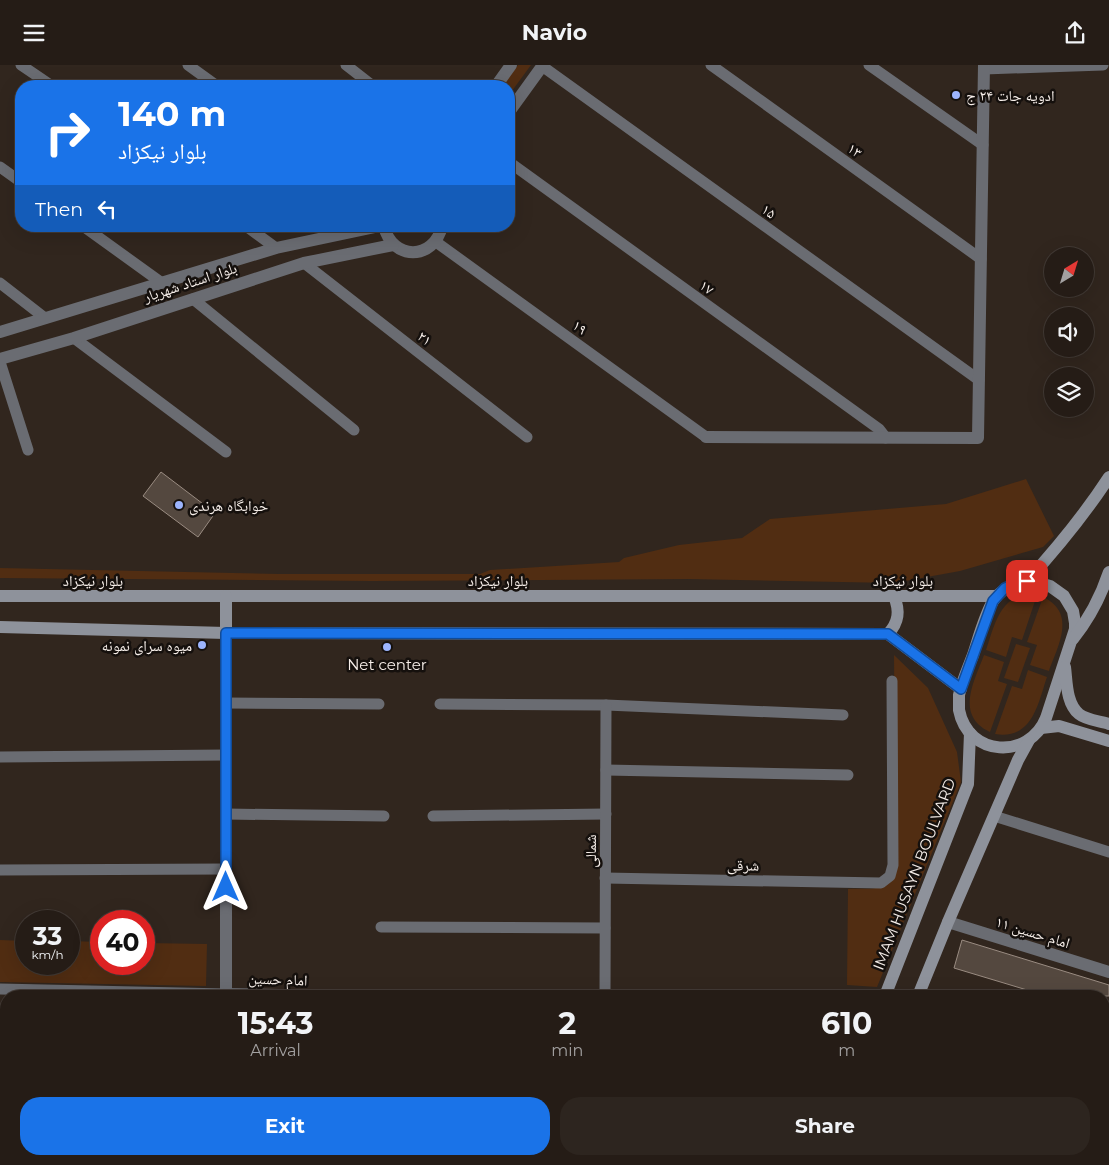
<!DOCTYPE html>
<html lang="en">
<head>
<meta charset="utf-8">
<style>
  body { margin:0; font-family:Montserrat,"Noto Naskh Arabic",sans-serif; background:#2d251f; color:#f1f3f6; height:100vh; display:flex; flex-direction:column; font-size:19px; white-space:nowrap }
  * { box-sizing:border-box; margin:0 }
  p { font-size:16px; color:#a3a1a1 }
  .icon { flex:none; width:28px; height:28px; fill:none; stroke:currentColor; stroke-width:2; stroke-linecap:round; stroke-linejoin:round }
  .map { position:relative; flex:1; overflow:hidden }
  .sheet { position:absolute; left:0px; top:925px; width:1110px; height:175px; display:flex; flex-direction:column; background:#251c16; border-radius:20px 20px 0 0; box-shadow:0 5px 20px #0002,0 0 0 1px #423a35 }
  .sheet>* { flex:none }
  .top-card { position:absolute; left:15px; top:15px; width:500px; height:152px; border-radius:20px; box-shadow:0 5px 20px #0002,0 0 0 1px #423a35; background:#1a73e8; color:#fff; overflow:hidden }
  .needle { width:32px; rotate:38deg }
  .buttons { position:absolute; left:1044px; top:182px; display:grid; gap:10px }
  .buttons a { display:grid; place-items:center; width:50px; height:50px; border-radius:50%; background:#251c16; box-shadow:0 5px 20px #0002,0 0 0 1px #423a35; font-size:25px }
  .speed { position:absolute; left:15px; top:845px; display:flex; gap:10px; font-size:25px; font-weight:700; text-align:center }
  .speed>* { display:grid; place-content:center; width:65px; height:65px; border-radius:50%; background:#251c16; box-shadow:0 5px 20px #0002,0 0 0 1px #423a35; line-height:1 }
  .speed small { font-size:12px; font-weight:400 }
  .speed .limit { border:8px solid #d22; background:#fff; color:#111 }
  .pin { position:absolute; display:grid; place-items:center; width:42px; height:42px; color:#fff; margin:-21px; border-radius:10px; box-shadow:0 2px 8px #0006 }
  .me { position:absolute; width:55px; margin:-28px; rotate:0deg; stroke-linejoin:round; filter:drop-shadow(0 0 4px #0008) }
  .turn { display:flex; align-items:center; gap:18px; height:105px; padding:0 20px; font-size:22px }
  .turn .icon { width:65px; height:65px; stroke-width:2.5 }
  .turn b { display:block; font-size:35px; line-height:42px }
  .then { display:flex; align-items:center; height:48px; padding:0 20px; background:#0003; gap:10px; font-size:19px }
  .eta { display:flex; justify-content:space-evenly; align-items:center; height:85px; text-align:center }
  .eta b { font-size:30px; font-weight:700; line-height:35px }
  .button { display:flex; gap:10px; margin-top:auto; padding:10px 20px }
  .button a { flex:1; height:58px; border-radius:20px; background:#1a73e8; color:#fff; font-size:20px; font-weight:700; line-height:58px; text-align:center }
  .button a+a { background:#2d251f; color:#f1f3f6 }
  header { display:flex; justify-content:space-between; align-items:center; height:65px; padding:0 20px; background:#251c16; font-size:22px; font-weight:700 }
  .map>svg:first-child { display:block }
</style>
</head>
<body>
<header><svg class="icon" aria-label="menu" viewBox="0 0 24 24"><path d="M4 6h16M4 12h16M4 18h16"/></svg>Navio<svg class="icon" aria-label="share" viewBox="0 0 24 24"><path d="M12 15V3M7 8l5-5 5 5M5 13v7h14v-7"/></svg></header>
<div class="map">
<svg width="1109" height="1100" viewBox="0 0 1109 1100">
  <rect width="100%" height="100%" fill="#31261e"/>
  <g fill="#512d12">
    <path d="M518,0H531L509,30V21H502Z"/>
    <path d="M1026,414L1054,471L1043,482L960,506L894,518L689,514L372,516L0,513V503L279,509H480L490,505L619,497L624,493L679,480L742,473L770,454L946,439Z"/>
    <path d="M1027,529L1037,530L1022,575L1012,572L1006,592L986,585C994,562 999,533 1027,529Z"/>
    <path d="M1043,532C1077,548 1058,581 1049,606L1030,600L1037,580L1027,577Z"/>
    <path d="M1016,579L1030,583L1018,617L1004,613Z"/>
    <path d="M894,590L928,623L957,687L961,717L877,922L847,920L848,824C868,823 891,828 896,805Z"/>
    <path d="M984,590L1004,597L998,616L1007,619L990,667C955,650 974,617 984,590Z"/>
    <path d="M1028,605L1047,612C1038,638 1033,675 995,669L1012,621L1022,624Z"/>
    <path d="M0,875L26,876V899H69V876L101,877V899H144V878L207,879L206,921L0,917Z"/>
    <rect x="261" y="1094" width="55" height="6"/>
  </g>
  <g fill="#54483f" stroke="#9a8c82">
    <path d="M161,407L215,448L198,472L143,431Z"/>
    <path d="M962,875L1109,920V931H1047L954,903Z"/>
  </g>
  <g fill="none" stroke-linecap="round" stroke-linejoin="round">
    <g stroke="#6a6c72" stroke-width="11">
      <path d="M21,0L52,21"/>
      <path d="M188,0L217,21"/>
      <path d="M346,0L373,21"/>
      <path d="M711,0L981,194"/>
      <path d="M869,0L983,80"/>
      <path d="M542,1L979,315"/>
      <path d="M984,4L1103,0"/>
      <path d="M509,97L879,364L886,373"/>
      <path d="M0,102L21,117"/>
      <path d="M83,161L162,218"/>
      <path d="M246,161L276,183"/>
      <path d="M436,177L706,372"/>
      <path d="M304,198L527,372"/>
      <path d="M0,218L45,253"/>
      <path d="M193,234L354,365"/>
      <path d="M74,273L226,387"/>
      <path d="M0,297L28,385"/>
      <path d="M226,638L379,639"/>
      <path d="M440,639L606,640L843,650"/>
      <path d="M0,692L226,690"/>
      <path d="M606,705L848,710"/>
      <path d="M226,749L384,751"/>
      <path d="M433,751L606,749"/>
      <path d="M994,751L1109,787"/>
      <path d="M0,805L226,804"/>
      <path d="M605,813L881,818L890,811L893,800L892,616"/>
      <path d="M381,862L605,863"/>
      <path d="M0,924L226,929"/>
      <path d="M605,931L606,640"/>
      <path d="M1104,1018L1109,1020"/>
      <path d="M0,1061H6"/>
      <path d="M1000,1094L1019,1100"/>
      <path d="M332,1100V1094"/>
      <path d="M665,1100V1094"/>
    </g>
    <g stroke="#6a6c72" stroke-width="12">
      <path d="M496,21L511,0"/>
      <path d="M509,47L543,0"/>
      <path d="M384,161C392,196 434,196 442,161"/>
      <path d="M0,267L276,183L380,161"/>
      <path d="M0,294L74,273L304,198L393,180"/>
      <path d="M706,372L978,373L984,0"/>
      <path d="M226,568V931"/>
      <path d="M948,857L1109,907"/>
      <path d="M226,929L329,931"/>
      <path d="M227,1094V1100"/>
    </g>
    <g stroke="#8e929b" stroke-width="12">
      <path d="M1027,516C1057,483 1085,449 1109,412"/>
      <path d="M1033,516L1050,521L1064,531L1073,546L1075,558V564L1046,653C1029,695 968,692 959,645C959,640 959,635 959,630C962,616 968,603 973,590C979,572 984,552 993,536C1003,522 1016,516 1033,516Z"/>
      <path d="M0,531H996"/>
      <path d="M0,562L226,568L888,569L961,624"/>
      <path d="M226,568V531"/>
      <path d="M888,569C899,557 900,546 894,531"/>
      <path d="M1073,574C1089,554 1101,531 1109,507"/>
      <path d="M1065,602C1067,617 1066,638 1079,649C1086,655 1100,656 1109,659"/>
      <path d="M1041,663L1059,661L1109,676"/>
      <path d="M885,931L968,719L970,668"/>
      <path d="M918,931L948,857L1018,695L1029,675"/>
      <path d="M819,1100L821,1094"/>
      <path d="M849,1100L852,1094"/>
    </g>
  </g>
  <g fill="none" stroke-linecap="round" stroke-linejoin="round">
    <g stroke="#114b97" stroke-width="12">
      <path id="route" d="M226,822V568L888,569L961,624L993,536L1005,523L1016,518L1027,516"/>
    </g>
    <use href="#route" stroke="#1a73e8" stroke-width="9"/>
  </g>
  <g fill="#9cb4fd" stroke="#15100d" stroke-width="2">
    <circle cx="956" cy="30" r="5"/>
    <circle cx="179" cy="440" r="5"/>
    <circle cx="202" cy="580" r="5"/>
    <circle cx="387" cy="582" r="5"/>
  </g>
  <g text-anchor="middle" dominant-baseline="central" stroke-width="5" stroke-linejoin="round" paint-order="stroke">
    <g font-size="15" fill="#f7efea" stroke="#15100d" text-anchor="start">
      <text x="966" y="30">ادویه جات ۲۴ ج</text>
      <text x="189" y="440">خوابگاه هرندی</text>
      <text x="192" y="580" text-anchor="end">میوه سرای نمونه</text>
      <text x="387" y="599" text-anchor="middle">Net center</text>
    </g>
    <g font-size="15" fill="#f7efea" stroke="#15100d">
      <text transform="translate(855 85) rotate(36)">۱۳</text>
      <text transform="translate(769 146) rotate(36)">۱۵</text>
      <text transform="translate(190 217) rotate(-18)">بلوار استاد شهریار</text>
      <text transform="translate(707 222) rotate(36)">۱۷</text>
      <text transform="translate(580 262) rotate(36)">۱۹</text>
      <text transform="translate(425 273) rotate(38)">۲۱</text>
      <text x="93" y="515">بلوار نیکزاد</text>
      <text x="498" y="515">بلوار نیکزاد</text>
      <text x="903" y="515">بلوار نیکزاد</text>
      <text transform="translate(590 786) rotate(-90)">شمالی</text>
      <text transform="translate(743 800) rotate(1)">شرقی</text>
      <text transform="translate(914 809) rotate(-69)">IMAM HUSAYN BOULVARD</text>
      <text transform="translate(1033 867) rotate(17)">امام حسین ۱۱</text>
      <text transform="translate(278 914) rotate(2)">امام حسین</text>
    </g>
  </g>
</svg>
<div class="buttons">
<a><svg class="needle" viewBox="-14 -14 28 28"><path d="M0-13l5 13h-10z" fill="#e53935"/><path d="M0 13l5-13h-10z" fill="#a3a1a1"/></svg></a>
<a><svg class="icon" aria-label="sound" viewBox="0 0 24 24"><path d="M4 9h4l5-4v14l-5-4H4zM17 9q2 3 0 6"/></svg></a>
<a><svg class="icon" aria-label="layers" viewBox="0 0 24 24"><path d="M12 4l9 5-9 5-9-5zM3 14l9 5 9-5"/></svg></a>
</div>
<div class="speed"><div>33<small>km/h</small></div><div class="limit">40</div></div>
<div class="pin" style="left:1027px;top:516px;background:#d93025"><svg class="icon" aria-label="arrive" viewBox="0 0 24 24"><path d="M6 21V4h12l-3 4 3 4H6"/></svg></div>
<svg class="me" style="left:226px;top:822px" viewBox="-20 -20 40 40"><path d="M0-17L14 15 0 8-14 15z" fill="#1a73e8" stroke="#fff" stroke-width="4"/></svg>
<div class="top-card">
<div class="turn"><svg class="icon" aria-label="right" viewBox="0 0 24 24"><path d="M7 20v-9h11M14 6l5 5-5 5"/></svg><div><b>140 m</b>بلوار نیکزاد</div></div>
<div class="then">Then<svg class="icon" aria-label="left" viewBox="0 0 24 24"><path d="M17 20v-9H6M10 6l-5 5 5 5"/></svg></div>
</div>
<section class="sheet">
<div class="eta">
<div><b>15:43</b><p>Arrival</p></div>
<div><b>2</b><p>min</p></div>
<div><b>610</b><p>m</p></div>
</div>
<div class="button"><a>Exit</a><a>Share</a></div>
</section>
</div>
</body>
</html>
